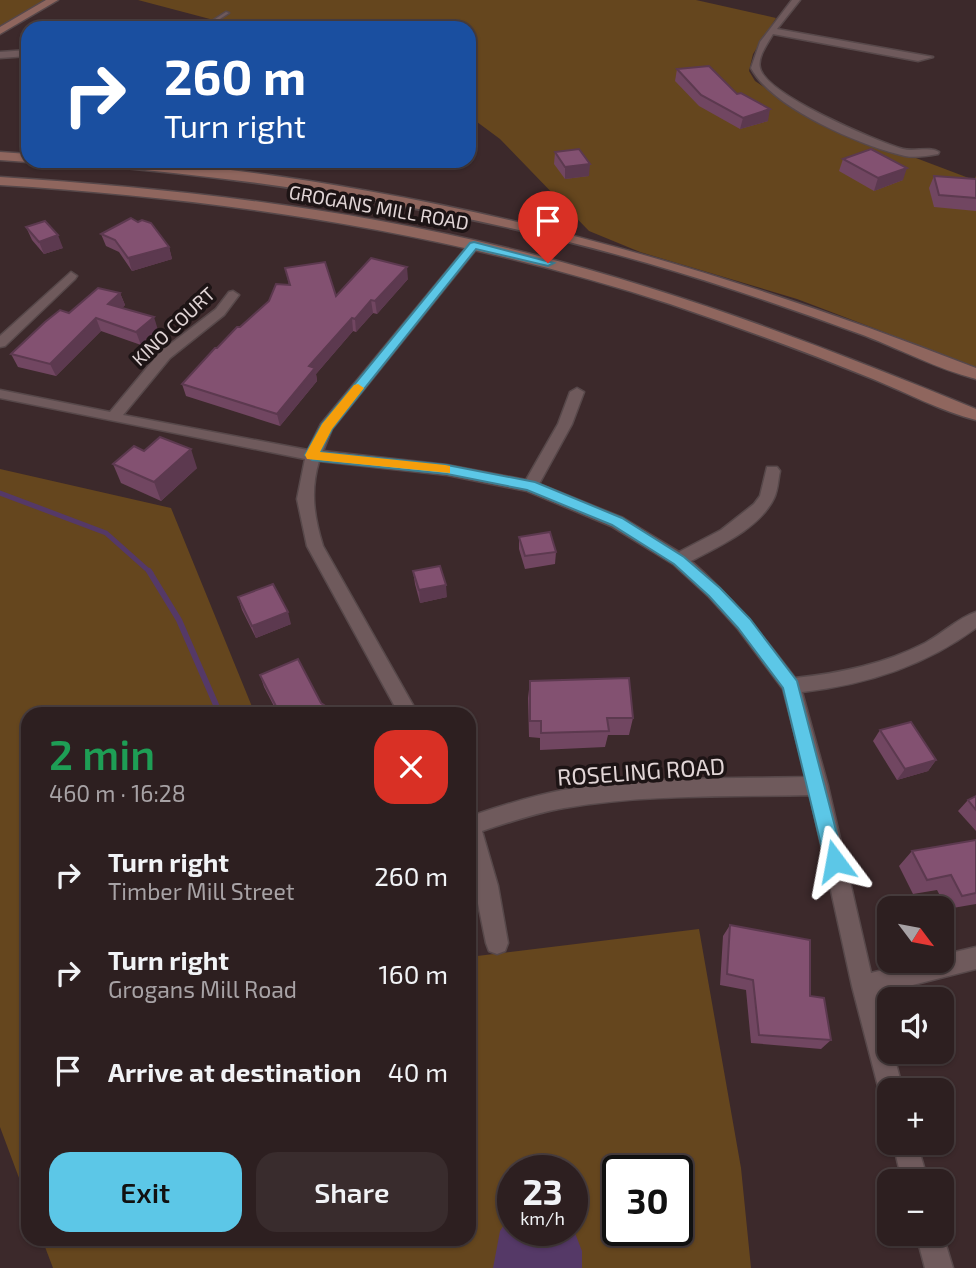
<!DOCTYPE html>
<html lang="en">
<head>
<meta charset="utf-8">
<style>
  body { margin:0; font-family:"Exo 2",sans-serif; background:#392c2d; color:#f1f3f6; height:100vh; display:flex; flex-direction:column; font-size:26px; white-space:nowrap }
  * { box-sizing:border-box; margin:0 }
  p { font-size:23px; color:#a7a2a5 }
  .icon { flex:none; width:38px; height:38px; fill:none; stroke:currentColor; stroke-width:2; stroke-linecap:round; stroke-linejoin:round }
  .map { position:relative; flex:1; overflow:hidden }
  .side { position:absolute; left:21px; top:707px; width:455px; height:539px; display:flex; flex-direction:column; background:#2d1f20; border-radius:21px; box-shadow:0 2px 5px #0004,0 0 0 2px #483d3e }
  .side>* { flex:none }
  .hud { position:absolute; left:21px; top:21px; width:455px; height:147px; border-radius:21px; box-shadow:0 2px 5px #0004,0 0 0 2px #483d3e; background:#1a4fa0; color:#fff; overflow:hidden }
  .needle { width:46px; rotate:122deg }
  .buttons { position:absolute; left:877px; top:896px; display:grid; gap:14px }
  .buttons a { display:grid; place-items:center; width:77px; height:77px; border-radius:14px; background:#2d1f20; box-shadow:0 2px 5px #0004,0 0 0 2px #483d3e; font-size:35px }
  .speed { position:absolute; left:497px; top:1155px; display:flex; gap:14px; font-size:35px; font-weight:700; text-align:center }
  .speed>* { display:grid; place-content:center; width:91px; height:91px; border-radius:50%; background:#2d1f20; box-shadow:0 2px 5px #0004,0 0 0 2px #483d3e; line-height:1 }
  .speed small { font-size:18px; font-weight:400 }
  .speed .limit { border:4px solid #111; border-radius:10px; background:#fff; color:#111 }
  .pin { position:absolute; display:grid; place-items:center; width:60px; height:60px; color:#fff; margin:-72px -30px; border-radius:50% 50% 50% 0; rotate:-45deg; box-shadow:0 0 7px #0007 }
  .pin .icon { rotate:45deg }
  .me { position:absolute; width:77px; margin:-38px; rotate:347deg; stroke-linejoin:round; filter:drop-shadow(0 0 5px #0008) }
  .turn { display:flex; align-items:center; gap:24px; height:147px; padding:0 28px; font-size:32px }
  .turn .icon { width:91px; height:91px; stroke-width:2.5 }
  .turn b { display:block; font-size:49px; line-height:60px }
  .round { display:grid; place-items:center; flex:none; width:74px; height:74px; border-radius:21px; background:#392c2d }
  .summary { display:flex; align-items:center; justify-content:space-between; height:119px; padding:0 28px }
  h1 { font-size:42px; font-weight:600; line-height:52px; color:#1e9e55 }
  .cta { display:flex; gap:14px; margin-top:auto; padding:14px 28px }
  .cta a { flex:1; height:80px; border-radius:21px; background:#5cc7e7; color:#111; font-size:28px; font-weight:600; line-height:80px; text-align:center }
  .cta a+a { background:#392c2d; color:#f1f3f6 }
  ul { padding:0; list-style:none }
  li { display:flex; align-items:center; gap:21px; height:98px; padding:0 28px }
  li div { flex:1 }
  li b { display:block; font-size:26px }
  li em { font-style:normal }
  .map>svg:first-child { display:block }
</style>
</head>
<body>
<div class="map">
<svg width="976" height="1268" viewBox="0 0 976 1268">
  <rect width="100%" height="100%" fill="#3c292b"/>
  <g fill="#65461e" fill-rule="evenodd">
    <path d="M0,0H46L0,26Z"/>
    <path d="M138,0H696L776,18L753,54L749,71L755,81L813,119L974,180L976,176V367L797,299L640,252L589,231L500,139L469,116V28H244Z"/>
    <path d="M0,469L171,508L255,714H28V1202L0,1127Z"/>
    <path d="M699,929L741,1168L751,1268H53L42,1239H469V957ZM513,1171H572V1230H513ZM618,1171H677V1230H618Z"/>
  </g>
  <path fill="#553967" d="M513,1219V1230H565L575,1233L582,1251V1268H493L500,1231L507,1220Z"/>
  <g fill="none" stroke-linecap="round" stroke-linejoin="round">
    <path stroke="#553967" stroke-width="5" d="M0,493L106,533L151,573"/>
    <path stroke="#553967" stroke-width="6" d="M149,571L179,620L220,714"/>
    <g stroke="#57484a" stroke-width="3">
      <path id="lane" d="M226,12L229,13L206,28H201Z"/>
    </g>
    <g stroke="#57484a" stroke-width="3">
      <g id="street">
        <path d="M792,0H800L777,29L933,57L918,61L773,34C768,43 757,57 760,68C766,95 876,141 903,149C914,152 930,146 939,152L938,154C927,156 915,158 905,156C861,146 772,108 751,68L760,42Z"/>
        <path d="M28,50V56L0,58V52Z"/>
        <path d="M474,242L480,245L478,247L332,429L323,451L447,465L526,480L558,424L570,392L577,388L584,392L572,424L539,484L623,518L679,552L721,530L754,504L760,496L767,467H777L780,471C778,480 778,490 774,498C760,528 719,546 691,561C731,596 763,636 795,678C841,673 884,664 925,643C942,634 958,618 976,612V628C925,666 865,685 802,692L828,786L871,973L919,961H942V955L976,947V969L877,994L889,1039V1052H893L903,1090H889V1101L882,1099L879,1090L852,986L810,795C728,797 645,794 564,808C536,813 509,822 482,831L498,886L508,943L505,951L497,954L489,951L486,943L469,859V813L474,815C503,805 533,796 563,790C643,776 725,779 806,777L783,689L738,629L709,597L673,564L611,526L527,491L447,475L319,461C310,491 314,517 323,546L418,714H399L307,546L297,499L305,459L0,398V390L110,412L160,352L216,309L229,292L233,291L239,295L224,315L170,358L123,415L308,450L321,424L470,243Z"/>
        <path d="M71,272L77,276L75,279L5,346L0,347V336Z"/>
        <path d="M893,1143H917L928,1181H902Z"/>
        <path d="M942,1232L953,1268H925L916,1234Z"/>
      </g>
    </g>
    <g stroke="#57484a" stroke-width="3">
      <g id="secondary">
        <path d="M46,0H58L0,34V27Z"/>
        <path d="M0,152L28,154V161H31L28,162L0,160Z"/>
        <path d="M85,161C180,161 275,174 368,191C578,228 778,291 976,368V379C937,369 900,349 863,335C792,309 720,284 647,263C465,211 280,181 91,165Z"/>
        <path d="M0,177C171,188 340,207 507,248C668,287 823,346 976,409V420C941,411 907,393 873,379C806,352 738,327 670,304C452,233 228,199 0,185Z"/>
      </g>
    </g>
    <use href="#lane" fill="#6f5a5c" fill-rule="evenodd"/>
    <use href="#street" fill="#6f5a5c" fill-rule="evenodd"/>
    <use href="#secondary" fill="#8f665e" fill-rule="evenodd"/>
  </g>
  <g fill="#714661">
    <path d="M677,69L737,94L768,121L740,129L699,106L675,81Z"/>
    <path d="M555,152L589,176L565,179L554,164Z"/>
    <path d="M843,159L903,180L874,191L839,171Z"/>
    <path d="M934,176L976,179V211L934,207L929,188Z"/>
    <path d="M26,227L63,248L44,254L32,240Z"/>
    <path d="M101,234L169,247L172,259L132,271L119,252L106,246Z"/>
    <path d="M285,268L336,296L408,279L377,314L373,313L356,332L353,331L316,374L317,381L280,426L186,396L182,384L217,348L289,285Z"/>
    <path d="M120,293L125,305L122,308L158,330L141,345L101,331L56,376L18,367L11,354L69,313Z"/>
    <path d="M144,451L197,468L161,501L121,483L113,464Z"/>
    <path d="M519,537L556,552L555,564L525,569L519,549Z"/>
    <path d="M413,571L447,597L420,603L415,584Z"/>
    <path d="M238,597L291,624L256,638L242,610Z"/>
    <path d="M260,675L321,703L337,714H278L264,687Z"/>
    <path d="M530,681L633,718L629,735H608L605,747L540,750V738L529,737L528,698Z"/>
    <path d="M880,730L936,760L928,771L897,780L873,741Z"/>
    <path d="M976,796V831L958,811L968,800Z"/>
    <path d="M976,840V904L947,909L937,890L913,894L899,866L912,851Z"/>
    <path d="M730,925L810,996L831,1040L821,1049L751,1043L746,990L720,985L723,936Z"/>
  </g>
  <g fill="#5c394f">
    <path d="M770,109L768,121L740,129L743,118Z"/>
    <path d="M590,164L589,176L565,179V167Z"/>
    <path d="M907,168L903,180L874,191L878,178Z"/>
    <path d="M58,235L63,248L44,254L39,242Z"/>
    <path d="M169,247L172,259L132,271L128,258Z"/>
    <path d="M407,267L408,279L377,314L375,301Z"/>
    <path d="M120,293L125,305L112,317L108,304Z"/>
    <path d="M371,300L373,313L356,332L355,319Z"/>
    <path d="M154,317L158,330L141,345L136,332Z"/>
    <path d="M96,318L101,331L56,376L50,364Z"/>
    <path d="M352,318L353,331L316,374L317,381L280,426L277,414L309,366Z"/>
    <path d="M191,449L197,468L161,501L154,482Z"/>
    <path d="M446,585L447,597L420,603L419,590Z"/>
    <path d="M288,612L291,624L256,638L252,626Z"/>
    <path d="M936,760L928,771L897,780L905,769Z"/>
  </g>
  <g fill="#835171" stroke="#5c394f" stroke-width="2">
    <path d="M709,66L737,94L741,93L770,109L743,118L701,95L677,69Z"/>
    <path d="M579,149L590,164L565,167L555,152Z"/>
    <path d="M871,149L907,168L878,178L843,159Z"/>
    <path d="M934,176L976,179V198L939,195Z"/>
    <path d="M131,218L138,222L142,220L151,223L169,247L128,258L115,240L101,234Z"/>
    <path d="M45,221L58,235L39,242L26,227Z"/>
    <path d="M371,258L407,267L375,301L371,300L355,319L352,318L309,366L315,368L277,414L182,384L215,348H217L237,327H240L269,301L276,284L290,285L285,268L325,262L336,296Z"/>
    <path d="M98,288L120,293L108,304L154,317L136,332L96,318L50,364L11,354L45,322L60,310L69,313Z"/>
    <path d="M160,437L191,449L154,482L113,464L134,446L144,451Z"/>
    <path d="M550,532L556,552L525,556L519,537Z"/>
    <path d="M440,566L446,585L419,590L413,571Z"/>
    <path d="M273,584L288,612L252,626L238,597Z"/>
    <path d="M298,659L321,703L337,714H280L260,675Z"/>
    <path d="M629,678L633,718H607L609,731L541,733V721H530V681Z"/>
    <path d="M911,722L936,760L905,769L880,730Z"/>
    <path d="M976,796V810L968,800Z"/>
    <path d="M976,840V893L962,896L951,875L927,880L912,851Z"/>
    <path d="M730,925L810,940V996L824,998L831,1040L759,1035L753,980L727,974Z"/>
  </g>
  <path fill="#5cc7e7" stroke="#3c8196" stroke-width="2" d="M474,242L554,263L548,266L476,249L332,429L320,452L447,465L535,482L622,518L684,557L720,588L750,619L797,681L844,861L841,867L835,870L828,867L825,861L783,688L738,628L709,596L674,564L612,525L527,490L447,474L312,460L305,455L322,424L470,243Z"/>
  <path fill="#f59e0b" d="M358,384L364,388L332,429L320,452L445,465L450,466V473L307,459L305,455L322,424L354,385Z"/>
  <g text-anchor="middle" dominant-baseline="central" stroke-width="7" stroke-linejoin="round" paint-order="stroke">
    <g font-size="19" fill="#e1d5d6" stroke="#1d1415">
      <text transform="translate(379 207) rotate(10)">GROGANS MILL ROAD</text>
      <text transform="translate(173 326) rotate(-43)">KINO COURT</text>
    </g>
    <g font-size="23" fill="#e1d5d6" stroke="#1d1415">
      <text transform="translate(641 771) rotate(-4)">ROSELING ROAD</text>
    </g>
  </g>
</svg>
<div class="buttons">
<a><svg class="needle" viewBox="-14 -14 28 28"><path d="M0-13l5 13h-10z" fill="#e53935"/><path d="M0 13l5-13h-10z" fill="#a7a2a5"/></svg></a>
<a><svg class="icon" aria-label="sound" viewBox="0 0 24 24"><path d="M4 9h4l5-4v14l-5-4H4zM17 9q2 3 0 6"/></svg></a>
<a>+</a>
<a>−</a>
</div>
<div class="speed"><div>23<small>km/h</small></div><div class="limit">30</div></div>
<div class="pin" style="left:548px;top:263px;background:#d93025"><svg class="icon" aria-label="arrive" viewBox="0 0 24 24"><path d="M6 21V4h12l-3 4 3 4H6"/></svg></div>
<svg class="me" style="left:835px;top:861px" viewBox="-20 -20 40 40"><path d="M0-17L14 15 0 8-14 15z" fill="#5cc7e7" stroke="#fff" stroke-width="4"/></svg>
<div class="hud">
<div class="turn"><svg class="icon" aria-label="right" viewBox="0 0 24 24"><path d="M7 20v-9h11M14 6l5 5-5 5"/></svg><div><b>260 m</b>Turn right</div></div>
</div>
<section class="side">
<div class="summary"><div><h1>2 min</h1><p>460 m · 16:28</p></div><a class="round" style="background:#d93025;color:#fff"><svg class="icon" aria-label="close" viewBox="0 0 24 24"><path d="M6 6l12 12M18 6L6 18"/></svg></a></div>
<ul>
<li><svg class="icon" aria-label="right" viewBox="0 0 24 24"><path d="M7 20v-9h11M14 6l5 5-5 5"/></svg><div><b>Turn right</b><p>Timber Mill Street</p></div><em>260 m</em></li>
<li><svg class="icon" aria-label="right" viewBox="0 0 24 24"><path d="M7 20v-9h11M14 6l5 5-5 5"/></svg><div><b>Turn right</b><p>Grogans Mill Road</p></div><em>160 m</em></li>
<li><svg class="icon" aria-label="arrive" viewBox="0 0 24 24"><path d="M6 21V4h12l-3 4 3 4H6"/></svg><div><b>Arrive at destination</b></div><em>40 m</em></li>
</ul>
<div class="cta"><a>Exit</a><a>Share</a></div>
</section>
</div>
</body>
</html>
